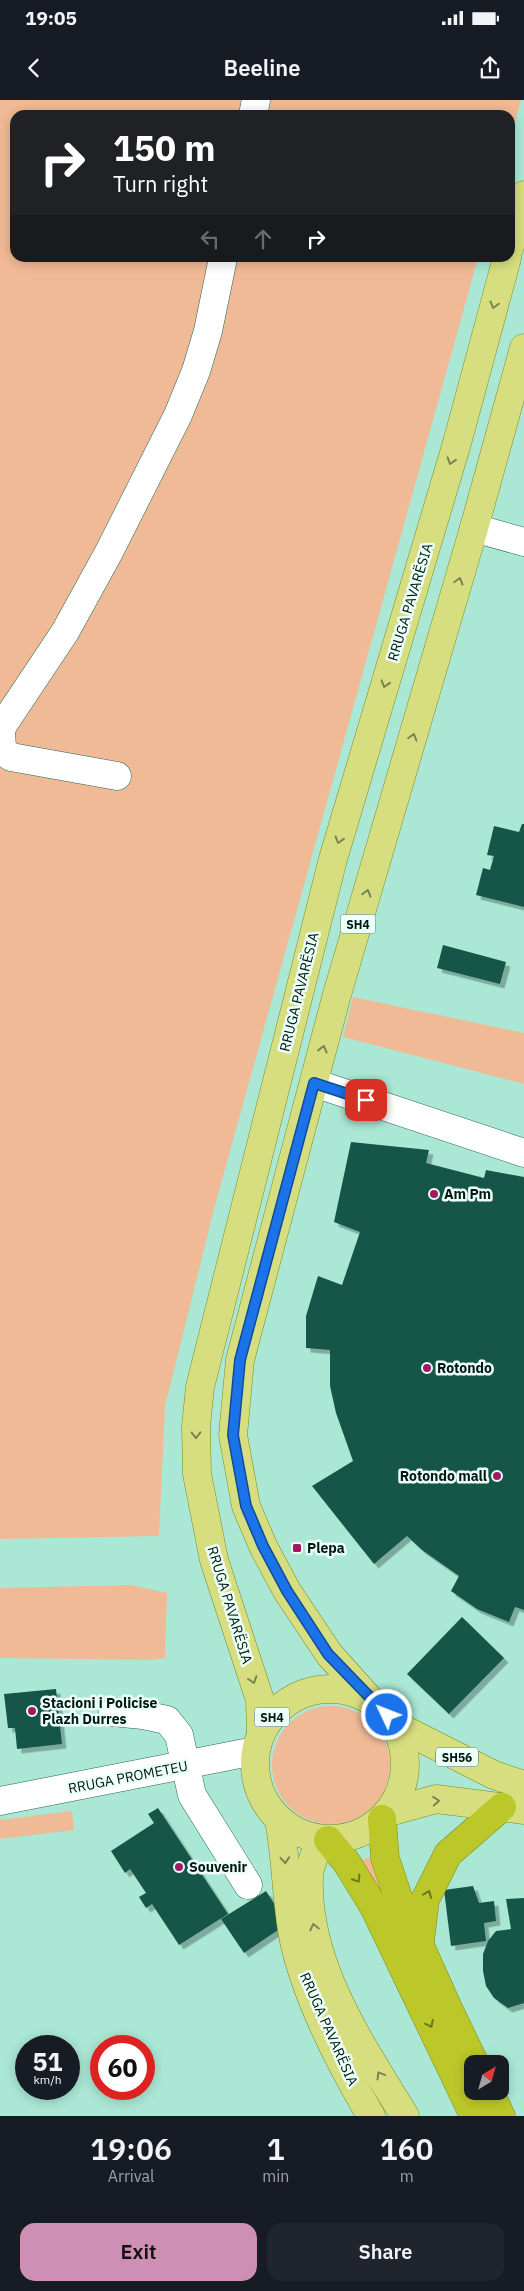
<!DOCTYPE html>
<html lang="en">
<head>
<meta charset="utf-8">
<style>
  body { margin:0; font-family:"IBM Plex Sans",sans-serif; background:#20242c; color:#f1f3f6; height:100vh; display:flex; flex-direction:column; font-size:19px; white-space:nowrap }
  * { box-sizing:border-box; margin:0 }
  p { font-size:16px; color:#9ea1a6 }
  .icon { flex:none; width:28px; height:28px; fill:none; stroke:currentColor; stroke-width:2; stroke-linecap:round; stroke-linejoin:round }
  .map { position:relative; height:2016px; overflow:hidden }
  .sheet { display:flex; flex-direction:column; background:#171b24; flex:1 }
  .sheet>* { flex:none }
  .top-card { position:absolute; left:10px; top:10px; width:505px; height:152px; border-radius:15px; box-shadow:0 2px 12px #0003; background:#202124; color:#fff; overflow:hidden }
  .needle { width:32px; rotate:37deg }
  .buttons { position:absolute; left:464px; top:1955px; display:grid; gap:10px }
  .buttons a { display:grid; place-items:center; width:45px; height:45px; border-radius:10px; background:#171b24; box-shadow:0 2px 12px #0003; font-size:25px }
  .speed { position:absolute; left:15px; top:1935px; display:flex; gap:10px; font-size:25px; font-weight:700; text-align:center }
  .speed>* { display:grid; place-content:center; width:65px; height:65px; border-radius:50%; background:#171b24; box-shadow:0 2px 12px #0003; line-height:1 }
  .speed small { font-size:12px; font-weight:400 }
  .speed .limit { border:8px solid #d22; background:#fff; color:#111 }
  .pin { position:absolute; display:grid; place-items:center; width:42px; height:42px; color:#fff; margin:-21px; border-radius:10px; box-shadow:0 2px 8px #0006 }
  .me { position:absolute; width:55px; margin:-28px; rotate:313deg; stroke-linejoin:round; filter:drop-shadow(0 0 4px #0008) }
  .turn { display:flex; align-items:center; gap:18px; height:105px; padding:0 20px; font-size:22px }
  .turn .icon { width:65px; height:65px; stroke-width:2.5 }
  .turn b { display:block; font-size:35px; line-height:42px }
  .lanes { display:flex; align-items:center; height:48px; padding:0 20px; background:#0003; justify-content:center; gap:25px; direction:ltr }
  .lanes .off { opacity:.35 }
  .eta { display:flex; justify-content:space-evenly; align-items:center; height:85px; text-align:center }
  .eta b { font-size:30px; font-weight:600; line-height:35px }
  .cta { display:flex; gap:10px; margin-top:auto; padding:10px 20px }
  .cta a { flex:1; height:58px; border-radius:15px; background:#cd90b4; color:#111; font-size:20px; font-weight:600; line-height:58px; text-align:center }
  .cta a+a { background:#20242c; color:#f1f3f6 }
  .status { display:flex; justify-content:space-between; align-items:center; height:35px; padding:0 25px; background:#171b24; direction:ltr }
  .status svg { height:14px; fill:currentColor }
  header { display:flex; justify-content:space-between; align-items:center; height:65px; padding:0 20px; background:#171b24; font-size:22px; font-weight:600 }
  .map>svg:first-child { display:block }
</style>
</head>
<body>
<div class="status"><b>19:05</b><svg viewBox="0 0 49 12"><path d="M0 12V9h3v3zM5 12V6h3v6zM10 12V3h3v9zM15 12V0h3v12zM26 1h20v11H26zM47 4h2v5h-2z"/></svg></div>
<header><svg class="icon" aria-label="back" viewBox="0 0 24 24"><path d="M15 5l-7 7 7 7"/></svg>Beeline<svg class="icon" aria-label="share" viewBox="0 0 24 24"><path d="M12 15V3M7 8l5-5 5 5M5 13v7h14v-7"/></svg></header>
<div class="map">
<svg width="524" height="2016" viewBox="0 0 524 2016">
  <defs>
    <filter id="shadow"><feDropShadow dx="4.5" dy="4.5" stdDeviation="0" flood-color="#0004"/></filter>
  </defs>
  <rect width="100%" height="100%" fill="#aae8d5"/>
  <g fill="#f1ba96">
    <path d="M0,0H521L510,41V15H15V158H478L215,1105L165,1306L159,1436L0,1439Z"/>
    <path d="M353,897L524,933V984L343,937Z"/>
    <path d="M131,1485L167,1493L165,1558L151,1560L0,1558V1488Z"/>
    <circle cx="331" cy="1665" r="59"/>
    <path d="M72,1711L74,1730L0,1739V1720Z"/>
    <path d="M370,1757L384,1802L362,1760Z"/>
  </g>
  <g fill="#165748" filter="url(#shadow)">
    <path d="M522,724H524V807L476,795L483,768L490,770L494,756L487,755L494,726L519,732Z"/>
    <path d="M443,845L506,862L500,884L437,868Z"/>
    <path d="M351,1042L429,1050L426,1063L484,1078L486,1070L524,1077V1510L515,1507L509,1522L477,1509L451,1491L459,1476L422,1450L407,1436L374,1464L312,1386L353,1361L336,1313L330,1286V1250L306,1248V1216L318,1176L342,1185L360,1132L334,1122Z"/>
    <path d="M462,1517L504,1558L449,1614L407,1574Z"/>
    <path d="M56,1589L62,1644L17,1649L15,1628H8L4,1594Z"/>
    <path d="M158,1708L228,1814L179,1845L152,1804L146,1808L139,1797L146,1793L130,1769L125,1773L111,1751L154,1723L148,1714Z"/>
    <path d="M473,1786L479,1803L494,1801L496,1821L484,1823L486,1841L451,1846L444,1790Z"/>
    <path d="M266,1791L287,1824L244,1853L221,1819Z"/>
    <path d="M524,1798V1903L508,1908L494,1898L486,1886L483,1871V1854L488,1841L496,1831L511,1829L506,1799Z"/>
  </g>
  <g fill="none" stroke-linecap="round" stroke-linejoin="round">
    <g stroke="#296757" stroke-width="29">
      <g id="minor">
        <path d="M253,15L256,0"/>
        <path d="M474,428L524,442"/>
        <path d="M117,676L11,657L6,653L2,648L1,632L3,625L65,532L109,452L178,315L196,271L208,231L223,158"/>
        <path d="M314,983L524,1053"/>
        <path d="M113,1612L143,1615L167,1620L179,1635L192,1695L248,1785"/>
        <path d="M0,1701L255,1651"/>
      </g>
    </g>
    <g stroke="#7b8b21" stroke-width="29">
      <g id="major">
        <path d="M510,146L524,95"/>
        <circle cx="330" cy="1664" r="75"/>
        <path d="M372,1602L329,1554L287,1491L263,1446L246,1406L233,1335L240,1260L336,898L474,428L524,248"/>
        <path d="M393,1624L494,1675L524,1685"/>
        <path d="M261,1633L260,1600L214,1460L197,1374L196,1326L200,1287L333,759L457,343L507,158"/>
        <path d="M389,1712L436,1699L524,1710"/>
        <path d="M279,1720C286,1756 286,1794 292,1830C302,1891 340,1963 371,2016"/>
        <path d="M320,1739C317,1750 310,1764 309,1775C305,1864 361,1944 405,2016"/>
      </g>
    </g>
    <g stroke="#7b8b21" stroke-width="29">
      <g id="highway">
        <path d="M382,1719L385,1758L398,1797L448,1908L475,1964"/>
        <path d="M328,1740L347,1763L374,1807L474,2016"/>
        <path d="M420,1841L425,1800L448,1754L502,1707"/>
        <path d="M489,1991L501,2016"/>
      </g>
    </g>
    <use href="#minor" stroke="#fff" stroke-width="28"/>
    <use href="#major" stroke="#d7de7f" stroke-width="28"/>
    <use href="#highway" stroke="#bcc829" stroke-width="28"/>
  </g>
  <defs><path id="oneway-chevron" d="M-2-3.5L2.5 0L-2 3.5" fill="none" stroke-width="1.6" stroke-linecap="round" stroke-linejoin="round" transform="scale(1.25)"/></defs>
  <g stroke="#77854e">
    <use href="#oneway-chevron" transform="translate(494 205) rotate(105)"/>
    <use href="#oneway-chevron" transform="translate(451 361) rotate(107)"/>
    <use href="#oneway-chevron" transform="translate(459 481) rotate(-74)"/>
    <use href="#oneway-chevron" transform="translate(385 584) rotate(107)"/>
    <use href="#oneway-chevron" transform="translate(413 637) rotate(-74)"/>
    <use href="#oneway-chevron" transform="translate(339 740) rotate(107)"/>
    <use href="#oneway-chevron" transform="translate(367 793) rotate(-74)"/>
    <use href="#oneway-chevron" transform="translate(323 949) rotate(-76)"/>
    <use href="#oneway-chevron" transform="translate(196 1335) rotate(89)"/>
    <use href="#oneway-chevron" transform="translate(253 1580) rotate(72)"/>
    <use href="#oneway-chevron" transform="translate(436 1701) rotate(-4)"/>
    <use href="#oneway-chevron" transform="translate(285 1760) rotate(86)"/>
    <use href="#oneway-chevron" transform="translate(314 1827) rotate(-103)"/>
    <use href="#oneway-chevron" transform="translate(380 1975) rotate(-121)"/>
  </g>
  <g stroke="#68791f">
    <use href="#oneway-chevron" transform="translate(357 1779) rotate(58)"/>
    <use href="#oneway-chevron" transform="translate(428 1794) rotate(-68)"/>
    <use href="#oneway-chevron" transform="translate(430 1924) rotate(64)"/>
  </g>
  <g fill="none" stroke-linecap="round" stroke-linejoin="round">
    <g stroke="#114b97" stroke-width="12">
      <path id="route" d="M366,1000L314,983L240,1260L233,1335L246,1406L263,1446L287,1491L328,1554L387,1615"/>
    </g>
    <use href="#route" stroke="#1a73e8" stroke-width="9"/>
  </g>
  <g fill="#a21863" stroke="#edfff9" stroke-width="2">
    <circle cx="434" cy="1094" r="5"/>
    <circle cx="427" cy="1268" r="5"/>
    <circle cx="497" cy="1376" r="5"/>
    <rect x="292" y="1443" width="10" height="10" rx="2.5"/>
    <circle cx="32" cy="1611" r="5"/>
    <circle cx="179" cy="1767" r="5"/>
  </g>
  <g text-anchor="middle" dominant-baseline="central" stroke-width="5" stroke-linejoin="round" paint-order="stroke">
    <g fill="#edfff9" stroke="#485e57" stroke-width="1">
      <rect x="340.5" y="814.5" width="35" height="19" rx="4"/>
      <rect x="254.5" y="1607.5" width="35" height="19" rx="4"/>
      <rect x="436" y="1647.5" width="42" height="19" rx="4"/>
    </g>
    <g font-size="12" font-weight="bold" fill="#011912">
      <text x="358" y="824">SH4</text>
      <text x="272" y="1617">SH4</text>
      <text x="457" y="1657">SH56</text>
    </g>
    <g font-size="14" fill="#011912" stroke="#edfff9">
      <text transform="translate(410 502) rotate(-73)">RRUGA PAVARËSIA</text>
      <text transform="translate(299 892) rotate(-76)">RRUGA PAVARËSIA</text>
      <text transform="translate(230 1505) rotate(73)">RRUGA PAVARËSIA</text>
      <text transform="translate(128 1677) rotate(-11)">RRUGA PROMETEU</text>
      <text transform="translate(329 1929) rotate(66)">RRUGA PAVARËSIA</text>
    </g>
    <g font-size="14" font-weight="bold" fill="#011912" stroke="#edfff9" text-anchor="start">
      <text x="444" y="1094">Am Pm</text>
      <text x="437" y="1268">Rotondo</text>
      <text x="487" y="1376" text-anchor="end">Rotondo mall</text>
      <text x="307" y="1448">Plepa</text>
      <text x="42" y="1603">Stacioni i Policise<tspan x="42" dy="16">Plazh Durres</tspan></text>
      <text x="189" y="1767">Souvenir</text>
    </g>
  </g>
</svg>
<div class="buttons">
<a><svg class="needle" viewBox="-14 -14 28 28"><path d="M0-13l5 13h-10z" fill="#e53935"/><path d="M0 13l5-13h-10z" fill="#9ea1a6"/></svg></a>
</div>
<div class="speed"><div>51<small>km/h</small></div><div class="limit">60</div></div>
<div class="pin" style="left:366px;top:1000px;background:#d93025"><svg class="icon" aria-label="arrive" viewBox="0 0 24 24"><path d="M6 21V4h12l-3 4 3 4H6"/></svg></div>
<svg class="me" style="left:387px;top:1615px" viewBox="-20 -20 40 40"><circle r="17" fill="#1a73e8" stroke="#fff" stroke-width="3"/><path d="M0-11L8 9 0 5-8 9z" fill="#fff"/></svg>
<div class="top-card">
<div class="turn"><svg class="icon" aria-label="right" viewBox="0 0 24 24"><path d="M7 20v-9h11M14 6l5 5-5 5"/></svg><div><b>150 m</b>Turn right</div></div>
<div class="lanes"><svg class="icon off" aria-label="left" viewBox="0 0 24 24"><path d="M17 20v-9H6M10 6l-5 5 5 5"/></svg><svg class="icon off" aria-label="ahead" viewBox="0 0 24 24"><path d="M12 20V5M6 11l6-6 6 6"/></svg><svg class="icon" aria-label="right" viewBox="0 0 24 24"><path d="M7 20v-9h11M14 6l5 5-5 5"/></svg></div>
</div>
</div>
<section class="sheet">
<div class="eta">
<div><b>19:06</b><p>Arrival</p></div>
<div><b>1</b><p>min</p></div>
<div><b>160</b><p>m</p></div>
</div>
<div class="cta"><a>Exit</a><a>Share</a></div>
</section>
</body>
</html>
